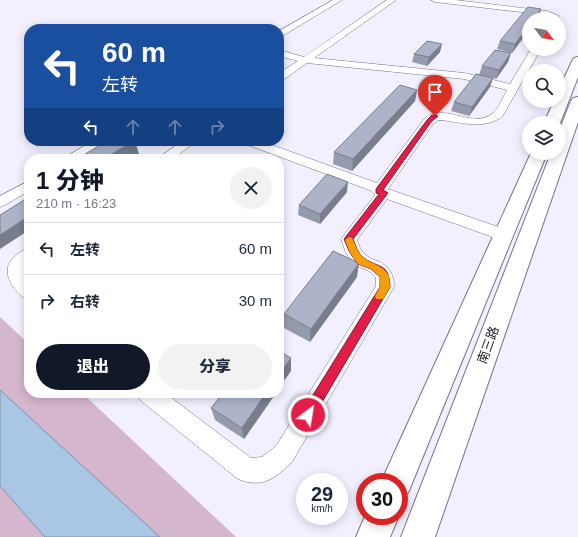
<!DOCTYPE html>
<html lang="zh">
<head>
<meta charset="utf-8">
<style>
  body { margin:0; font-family:Helvetica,"Noto Sans SC",sans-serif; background:#f2f2f3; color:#1f2937; height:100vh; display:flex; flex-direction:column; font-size:15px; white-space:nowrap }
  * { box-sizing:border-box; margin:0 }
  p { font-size:13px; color:#747a83 }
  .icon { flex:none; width:22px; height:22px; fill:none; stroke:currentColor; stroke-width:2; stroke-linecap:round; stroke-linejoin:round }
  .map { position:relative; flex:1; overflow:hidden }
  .details { position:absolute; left:24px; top:154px; width:260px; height:244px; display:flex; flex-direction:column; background:#fff; border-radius:16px; box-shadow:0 2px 10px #0003 }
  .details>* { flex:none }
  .hud { position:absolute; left:24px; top:24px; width:260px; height:122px; border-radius:16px; box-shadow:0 2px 10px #0003; background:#1a4fa0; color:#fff; overflow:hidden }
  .needle { width:26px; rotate:121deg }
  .buttons { position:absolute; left:522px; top:12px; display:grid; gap:8px }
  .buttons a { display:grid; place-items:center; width:44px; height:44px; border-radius:50%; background:#fff; box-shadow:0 2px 10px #0003; font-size:20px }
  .speed { position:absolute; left:296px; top:473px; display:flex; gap:8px; font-size:20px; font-weight:700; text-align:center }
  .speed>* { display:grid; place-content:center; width:52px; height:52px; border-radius:50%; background:#fff; box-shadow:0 2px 10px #0003; line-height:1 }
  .speed small { font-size:10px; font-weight:400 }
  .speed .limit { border:6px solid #d22; background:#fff; color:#111 }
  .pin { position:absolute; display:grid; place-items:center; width:34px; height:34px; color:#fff; margin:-41px -17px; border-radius:50% 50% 50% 0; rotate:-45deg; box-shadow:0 0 4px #0007 }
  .pin .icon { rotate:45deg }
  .me { position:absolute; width:44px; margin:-22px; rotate:31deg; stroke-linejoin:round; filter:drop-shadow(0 0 3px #0008) }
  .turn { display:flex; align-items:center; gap:14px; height:84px; padding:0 12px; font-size:18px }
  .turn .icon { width:52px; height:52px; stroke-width:2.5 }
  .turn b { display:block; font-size:28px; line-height:34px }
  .lanes { display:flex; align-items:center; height:38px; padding:0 12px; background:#0003; justify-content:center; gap:20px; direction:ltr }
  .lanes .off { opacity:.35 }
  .round { display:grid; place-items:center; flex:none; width:42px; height:42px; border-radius:21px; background:#f2f2f3 }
  .head { display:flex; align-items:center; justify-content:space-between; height:68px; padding:0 12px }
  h1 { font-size:24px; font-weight:800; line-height:30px; color:#111827 }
  .primary-button { display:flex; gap:8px; margin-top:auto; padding:8px 12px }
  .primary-button a { flex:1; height:46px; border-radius:24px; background:#111827; color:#fff; font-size:16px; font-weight:800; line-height:46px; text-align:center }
  .primary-button a+a { background:#f2f2f3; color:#1f2937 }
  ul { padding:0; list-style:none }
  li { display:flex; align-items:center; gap:12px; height:52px; padding:0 12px; border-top:1px solid #e0e1e3 }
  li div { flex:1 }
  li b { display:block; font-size:15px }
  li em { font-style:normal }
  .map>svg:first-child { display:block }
</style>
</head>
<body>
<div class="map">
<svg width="578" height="537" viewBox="0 0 578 537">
  <rect width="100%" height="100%" fill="#f2f0ff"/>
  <path fill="#d4b6cd" d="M0,317L29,344V393H82L236,537H0Z"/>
  <path fill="#aac6e5" stroke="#7f92ab" d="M0,390L160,537H45L0,486Z"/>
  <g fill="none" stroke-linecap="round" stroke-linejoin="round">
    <g stroke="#757287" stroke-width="1">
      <g id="street">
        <path d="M333,0H342L279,38V31Z"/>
        <path d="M387,0H396L314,58L464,73L510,84L531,49H541L502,117C480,131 461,121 438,120L433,124L388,189L510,231L512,235L510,239L504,240L498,239L387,199L357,240C359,246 361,252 367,256C370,259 375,260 378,261C390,267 394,275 394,287L292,462C275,478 263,489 238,479L140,400L137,393H165L251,458L262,457L276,446L376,286V278L369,271L355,265L346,253L341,239L375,195L372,191L245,144L243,141H261L377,183L425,118C445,102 473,130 493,113C499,108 503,97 507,90L464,79L307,63L283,80L279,81V73L298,61L279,56V50L304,57Z"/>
        <path d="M431,0H455L547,11L559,16L558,19H550L551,17L546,15L435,2Z"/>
        <path d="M93,141H108L81,159H65L67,156Z"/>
        <path d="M182,141H196L173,159H157Z"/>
        <path d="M29,181V191L5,205L0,207V196Z"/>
        <path d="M29,248V264L25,268L26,278L29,282V300C18,296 5,280 8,267C9,259 22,250 29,248Z"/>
      </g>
    </g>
    <g stroke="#757287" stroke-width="2">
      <g id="secondary">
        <path d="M578,57V77L560,123H544L554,101H559V90L572,61L574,58Z"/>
        <path d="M578,97V122L435,537H401L551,153H559V131L571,101L573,98Z"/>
        <path d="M531,153H547L408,493L399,497V482H381Z"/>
        <path d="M365,516H399L390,537H356Z"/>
      </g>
    </g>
    <use href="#street" fill="#fff" fill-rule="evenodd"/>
    <use href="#secondary" fill="#fff" fill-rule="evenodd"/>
  </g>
  <g fill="#959bae">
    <path d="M541,9L539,17L529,19V30L512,53L497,49L500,41Z"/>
    <path d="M440,52L427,66L412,62L414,54Z"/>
    <path d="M511,53L508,62L496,79L493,78L490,87L469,116L451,111L454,102L479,75L482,66Z"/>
    <path d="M417,90L415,101L352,171L333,164L334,152Z"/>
    <path d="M347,192L320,224L298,215L299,205Z"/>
    <path d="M357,277L310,342L284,328V314Z"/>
    <path d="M276,393L244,439L215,420L211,408Z"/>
  </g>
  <g fill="#797e8d">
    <path d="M541,9L539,17L537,19H534Z"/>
    <path d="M529,26V30L512,53L515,44Z"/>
    <path d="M442,44L440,52L427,66L429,57Z"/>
    <path d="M511,53L508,62L496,79L499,70Z"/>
    <path d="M493,78L490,87L469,116L472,107Z"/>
    <path d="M417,90L415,101L352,171L353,159Z"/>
    <path d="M133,141H135L139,154L131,159H104Z"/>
    <path d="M348,182L347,192L320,224V214Z"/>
    <path d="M29,216V230L0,249V235Z"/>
    <path d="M359,263L357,277L310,342L311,329Z"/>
    <path d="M291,358V371L279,388V375Z"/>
    <path d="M266,393H276L244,439L242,428Z"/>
  </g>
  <g fill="#adb4ca" stroke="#797e8d">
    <path d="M528,7L541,9L534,19H529V26L515,44L500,41Z"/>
    <path d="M427,41L442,44L429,57L414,54Z"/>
    <path d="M495,50L511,53L499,70L482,66Z"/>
    <path d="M476,74L493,78L472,107L454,102Z"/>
    <path d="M400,85L417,90L353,159L334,152Z"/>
    <path d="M107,141H133L104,159H77Z"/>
    <path d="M327,174L348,182L320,214L299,205Z"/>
    <path d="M29,197V216L0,235V215Z"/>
    <path d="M333,251L359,263L311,329L284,314Z"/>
    <path d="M279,351L291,358L279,375Z"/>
    <path d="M223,393H266L242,428L211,408Z"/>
  </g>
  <path fill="#e11d48" stroke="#92132f" d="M432,115L438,116L431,122L383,190L388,193L353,239C356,246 358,254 364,258C379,269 389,262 390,287L312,419L308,421L303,419L302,415L303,411L380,287V277L371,269L358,264L350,253L344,239L379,194L376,193V189L427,120Z"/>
  <path fill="#f59e0b" d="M349,237L352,238C356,245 357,252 363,257C372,265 382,264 389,276L390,287L383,299H376L375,296L380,287V277L371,269L358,264L350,253L345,240Z"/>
  <g text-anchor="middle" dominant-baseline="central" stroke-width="3.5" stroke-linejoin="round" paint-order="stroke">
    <g font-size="13" fill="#1b1a23" stroke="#fff">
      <text transform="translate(488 345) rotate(-70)">南三路</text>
    </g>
  </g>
</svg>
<div class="buttons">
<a><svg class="needle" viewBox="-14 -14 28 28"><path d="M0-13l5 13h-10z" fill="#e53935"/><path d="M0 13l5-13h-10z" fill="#747a83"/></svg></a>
<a><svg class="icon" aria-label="search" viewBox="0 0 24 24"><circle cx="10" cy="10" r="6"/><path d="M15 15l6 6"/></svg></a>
<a><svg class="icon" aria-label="layers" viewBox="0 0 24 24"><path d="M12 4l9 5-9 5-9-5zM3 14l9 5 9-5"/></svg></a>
</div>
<div class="speed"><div>29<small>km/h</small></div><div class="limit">30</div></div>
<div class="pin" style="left:435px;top:116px;background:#d93025"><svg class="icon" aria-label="arrive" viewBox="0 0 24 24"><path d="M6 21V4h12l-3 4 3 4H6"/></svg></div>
<svg class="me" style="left:308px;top:415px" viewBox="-20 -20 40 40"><circle r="17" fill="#e11d48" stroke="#fff" stroke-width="3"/><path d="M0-11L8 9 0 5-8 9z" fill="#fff"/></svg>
<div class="hud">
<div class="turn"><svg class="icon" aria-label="left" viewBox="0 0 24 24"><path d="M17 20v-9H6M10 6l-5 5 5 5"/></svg><div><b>60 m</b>左转</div></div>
<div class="lanes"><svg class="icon" aria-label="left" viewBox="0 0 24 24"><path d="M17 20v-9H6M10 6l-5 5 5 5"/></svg><svg class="icon off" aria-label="ahead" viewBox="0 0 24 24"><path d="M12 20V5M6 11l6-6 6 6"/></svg><svg class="icon off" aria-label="ahead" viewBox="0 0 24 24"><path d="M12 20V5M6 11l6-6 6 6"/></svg><svg class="icon off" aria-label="right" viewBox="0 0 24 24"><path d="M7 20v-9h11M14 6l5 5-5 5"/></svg></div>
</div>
<section class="details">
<div class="head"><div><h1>1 分钟</h1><p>210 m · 16:23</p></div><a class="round"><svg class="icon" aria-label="close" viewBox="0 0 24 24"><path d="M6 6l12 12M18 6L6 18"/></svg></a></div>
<ul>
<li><svg class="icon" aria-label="left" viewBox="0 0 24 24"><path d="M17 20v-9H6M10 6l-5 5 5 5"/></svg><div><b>左转</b></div><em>60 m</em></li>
<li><svg class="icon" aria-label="right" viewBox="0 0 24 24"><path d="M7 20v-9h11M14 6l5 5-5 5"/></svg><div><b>右转</b></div><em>30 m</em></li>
</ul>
<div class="primary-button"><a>退出</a><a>分享</a></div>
</section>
</div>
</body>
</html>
